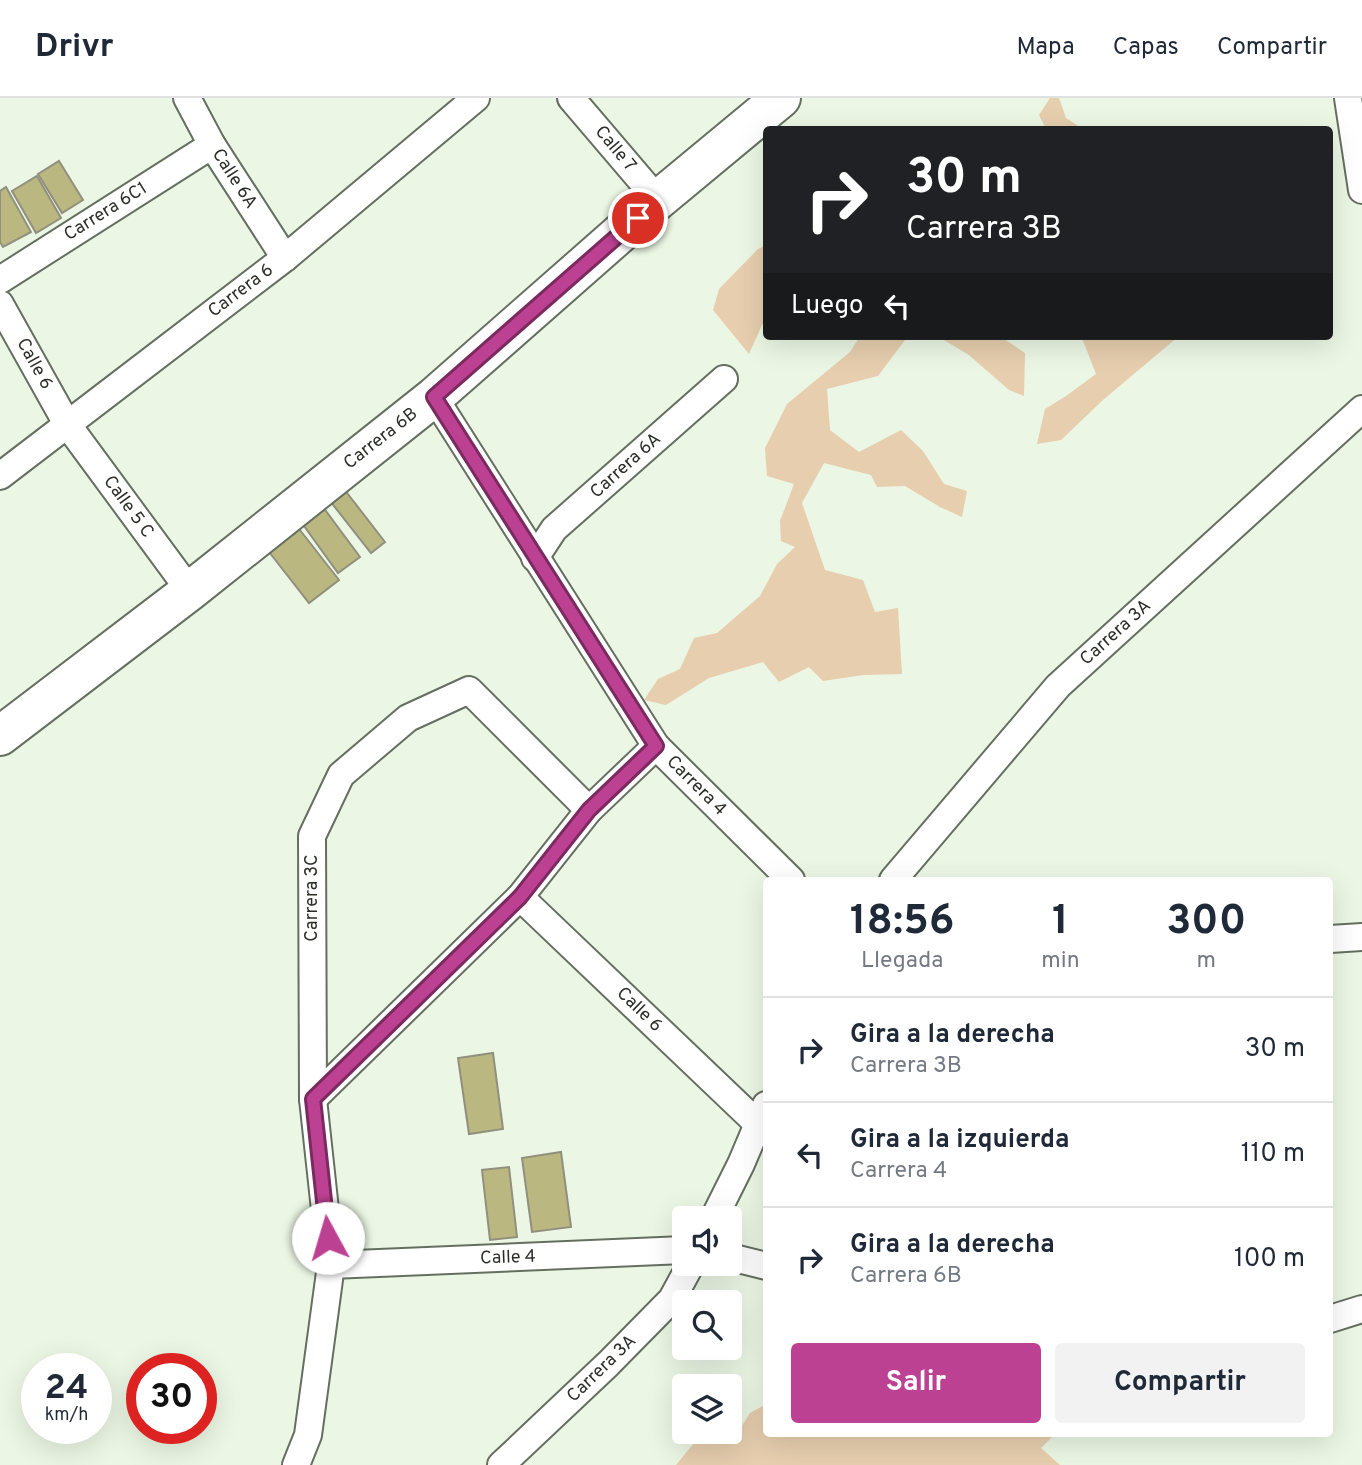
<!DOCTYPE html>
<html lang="es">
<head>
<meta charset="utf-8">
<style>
  body { margin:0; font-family:Overpass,sans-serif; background:#f2f2f3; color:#1f2937; height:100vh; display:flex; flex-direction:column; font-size:26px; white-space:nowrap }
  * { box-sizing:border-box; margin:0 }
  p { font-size:23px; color:#747a83 }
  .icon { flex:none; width:38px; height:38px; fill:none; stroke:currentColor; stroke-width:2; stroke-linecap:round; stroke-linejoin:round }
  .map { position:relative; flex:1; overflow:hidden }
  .sheet { position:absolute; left:763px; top:779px; width:570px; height:560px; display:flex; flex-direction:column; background:#fff; border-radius:7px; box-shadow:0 7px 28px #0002 }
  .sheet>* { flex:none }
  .guide { position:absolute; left:763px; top:28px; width:570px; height:214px; border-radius:7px; box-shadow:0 7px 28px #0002; background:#202124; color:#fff; overflow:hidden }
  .controls { position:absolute; left:672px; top:1108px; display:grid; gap:14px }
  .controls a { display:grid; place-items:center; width:70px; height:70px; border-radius:7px; background:#fff; box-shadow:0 7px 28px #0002; font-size:35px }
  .speed { position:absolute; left:21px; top:1255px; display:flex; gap:14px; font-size:35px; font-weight:700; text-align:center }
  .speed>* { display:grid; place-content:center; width:91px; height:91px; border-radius:50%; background:#fff; box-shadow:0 7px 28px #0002; line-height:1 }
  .speed small { font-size:18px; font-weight:400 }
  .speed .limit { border:10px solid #d22; background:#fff; color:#111 }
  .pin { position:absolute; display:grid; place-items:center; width:60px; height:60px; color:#fff; margin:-30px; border:4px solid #fff; border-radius:50%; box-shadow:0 2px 7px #0007 }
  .me { position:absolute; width:77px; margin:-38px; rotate:354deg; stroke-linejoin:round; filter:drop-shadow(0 0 5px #0008) }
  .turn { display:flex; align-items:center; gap:24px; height:147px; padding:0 28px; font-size:32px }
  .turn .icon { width:91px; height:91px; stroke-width:2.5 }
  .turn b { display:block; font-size:49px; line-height:60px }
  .then { display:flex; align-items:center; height:66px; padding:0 28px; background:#0003; gap:14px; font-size:26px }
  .eta { display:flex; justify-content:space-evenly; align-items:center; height:119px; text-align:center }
  .eta b { font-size:42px; font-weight:700; line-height:49px }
  .action { display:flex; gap:14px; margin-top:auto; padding:14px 28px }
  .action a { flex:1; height:80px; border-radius:7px; background:#bd4192; color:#fff; font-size:28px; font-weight:700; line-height:80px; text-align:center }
  .action a+a { background:#f2f2f3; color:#1f2937 }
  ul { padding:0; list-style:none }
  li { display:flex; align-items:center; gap:21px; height:105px; padding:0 28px; border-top:2px solid #e0e1e3 }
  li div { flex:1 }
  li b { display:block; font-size:26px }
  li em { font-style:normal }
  header { display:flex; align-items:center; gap:42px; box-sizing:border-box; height:98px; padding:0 35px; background:#fff; border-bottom:2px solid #e0e1e3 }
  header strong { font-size:33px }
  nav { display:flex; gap:38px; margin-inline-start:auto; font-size:24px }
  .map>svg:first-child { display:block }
</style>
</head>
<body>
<header>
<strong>Drivr</strong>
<nav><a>Mapa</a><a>Capas</a><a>Compartir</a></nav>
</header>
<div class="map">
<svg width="1362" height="1367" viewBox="0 0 1362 1367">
  <rect width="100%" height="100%" fill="#ebf6e4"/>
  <g fill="#e6ceae">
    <path d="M1050,0H1059L1066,20L1083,31H1046L1039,17Z"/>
    <path d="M766,147V223L762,227L749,256L713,212L719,191L758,151Z"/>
    <path d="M860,238H908L878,278L827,291L830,332L859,354L901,332L923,353L944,386L967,393L962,419L940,409L905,388L877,389L871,377L824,365L802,405L825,472L863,482L875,514L898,510L902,576L863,577L823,583L809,569L779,584L763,564L709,580L666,607L644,602L658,581L680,571L694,540L717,535L760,498L777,466L795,449L781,443L780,423L794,386L767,378L765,350L787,306L850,254Z"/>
    <path d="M937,238H1000L1025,255L1024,298L1009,292L969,257Z"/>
    <path d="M1078,238H1179L1103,302L1061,342L1037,346L1045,311L1066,298L1096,276L1082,240Z"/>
    <path d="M766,1306V1335H1056L1041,1350L1060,1367H676L703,1334H712L732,1344L750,1315Z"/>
  </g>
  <g fill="#bbb781" stroke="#91907e" stroke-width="2">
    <path d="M59,63L83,102L62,115L38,76Z"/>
    <path d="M37,78L61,120L36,135L12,93Z"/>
    <path d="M6,89L31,134L3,149L0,144V93Z"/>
    <path d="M344,391L385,444L371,455L330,403Z"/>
    <path d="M320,405L360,459L338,475L299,421Z"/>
    <path d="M296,427L339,482L309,505L266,450Z"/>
    <path d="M493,955L503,1031L469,1036L458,960Z"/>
    <path d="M561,1054L571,1129L532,1134L522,1060Z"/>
    <path d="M509,1069L517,1139L490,1142L482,1072Z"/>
  </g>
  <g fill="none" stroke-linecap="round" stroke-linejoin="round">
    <g stroke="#656f60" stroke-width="30">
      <g id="street">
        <path d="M187,0L212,47L285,160"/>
        <path d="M571,0L658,102"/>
        <path d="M1348,0L1362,92"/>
        <path d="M0,182L212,47"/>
        <path d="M0,206L67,326L190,493"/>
        <path d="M434,299L656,648L791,782"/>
        <path d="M0,378L285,160L476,0"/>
        <path d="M535,460L554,431L724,281"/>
        <path d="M893,782L1058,588L1362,311"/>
        <path d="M520,799L758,1026"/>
        <path d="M1330,841L1362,839"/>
        <path d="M313,1001L520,799L589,712L656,648"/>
        <path d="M714,1120L741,1066L766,1007"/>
        <path d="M730,1159L766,1168"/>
        <path d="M331,1167L684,1152"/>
        <path d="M1330,1221L1362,1211"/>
        <path d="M296,1367L308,1337L331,1167L313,1001L312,738L341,677L408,620L469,592L589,712"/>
        <path d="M501,1367L608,1266L672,1201L691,1166"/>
      </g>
    </g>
    <g stroke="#656f60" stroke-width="42">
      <path id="highway" d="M0,638L190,493L434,299L658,102L781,0"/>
    </g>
    <use href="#street" stroke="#fff" stroke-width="26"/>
    <use href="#highway" stroke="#fff" stroke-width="38"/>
  </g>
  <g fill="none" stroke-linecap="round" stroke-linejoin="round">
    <g stroke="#7b2a5f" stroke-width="18">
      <path id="route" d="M328,1140L313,1001L520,799L589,712L656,648L434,299L638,120"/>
    </g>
    <use href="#route" stroke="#bd4192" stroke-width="12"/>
  </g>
  <g text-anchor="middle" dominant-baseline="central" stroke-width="5" stroke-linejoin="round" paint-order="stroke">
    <g font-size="18" fill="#2a2e27" stroke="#fff">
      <text transform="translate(615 51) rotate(50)">Calle 7</text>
      <text transform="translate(234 81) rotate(57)">Calle 6A</text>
      <text transform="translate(106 114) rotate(-32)">Carrera 6C1</text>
      <text transform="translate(241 193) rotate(-37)">Carrera 6</text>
      <text transform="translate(34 266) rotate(61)">Calle 6</text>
      <text transform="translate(381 341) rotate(-38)">Carrera 6B</text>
      <text transform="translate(626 368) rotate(-42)">Carrera 6A</text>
      <text transform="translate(128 409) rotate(54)">Calle 5 C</text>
      <text transform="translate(1116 535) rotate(-42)">Carrera 3A</text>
      <text transform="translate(696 688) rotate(45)">Carrera 4</text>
      <text transform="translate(312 800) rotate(-90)">Carrera 3C</text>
      <text transform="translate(639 912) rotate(44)">Calle 6</text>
      <text transform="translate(508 1160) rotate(-2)">Calle 4</text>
      <text transform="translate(602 1271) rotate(-44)">Carrera 3A</text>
    </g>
  </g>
</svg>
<div class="controls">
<a><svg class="icon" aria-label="sound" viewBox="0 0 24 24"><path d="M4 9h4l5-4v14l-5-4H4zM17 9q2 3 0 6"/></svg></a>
<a><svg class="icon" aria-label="search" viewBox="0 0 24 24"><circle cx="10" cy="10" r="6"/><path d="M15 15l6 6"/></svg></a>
<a><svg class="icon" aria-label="layers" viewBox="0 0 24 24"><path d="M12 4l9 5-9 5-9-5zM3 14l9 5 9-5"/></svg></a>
</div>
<div class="speed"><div>24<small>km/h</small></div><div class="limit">30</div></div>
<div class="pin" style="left:638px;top:120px;background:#d93025"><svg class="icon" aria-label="arrive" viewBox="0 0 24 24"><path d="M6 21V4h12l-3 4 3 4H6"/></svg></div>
<svg class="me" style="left:328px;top:1140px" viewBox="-20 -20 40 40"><circle r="19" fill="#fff"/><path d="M0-13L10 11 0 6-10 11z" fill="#bd4192"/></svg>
<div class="guide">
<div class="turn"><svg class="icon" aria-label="right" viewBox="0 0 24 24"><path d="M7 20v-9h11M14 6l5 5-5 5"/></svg><div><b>30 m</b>Carrera 3B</div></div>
<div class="then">Luego<svg class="icon" aria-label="left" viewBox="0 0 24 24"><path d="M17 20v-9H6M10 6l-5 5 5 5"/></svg></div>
</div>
<section class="sheet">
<div class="eta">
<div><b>18:56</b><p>Llegada</p></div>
<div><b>1</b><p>min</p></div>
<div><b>300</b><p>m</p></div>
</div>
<ul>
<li><svg class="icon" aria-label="right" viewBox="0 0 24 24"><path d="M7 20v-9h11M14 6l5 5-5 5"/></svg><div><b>Gira a la derecha</b><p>Carrera 3B</p></div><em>30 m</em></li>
<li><svg class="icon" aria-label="left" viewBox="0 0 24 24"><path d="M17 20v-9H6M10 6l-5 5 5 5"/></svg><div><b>Gira a la izquierda</b><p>Carrera 4</p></div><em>110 m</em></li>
<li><svg class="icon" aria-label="right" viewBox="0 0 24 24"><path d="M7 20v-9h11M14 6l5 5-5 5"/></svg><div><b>Gira a la derecha</b><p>Carrera 6B</p></div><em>100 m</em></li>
</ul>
<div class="action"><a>Salir</a><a>Compartir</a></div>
</section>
</div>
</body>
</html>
